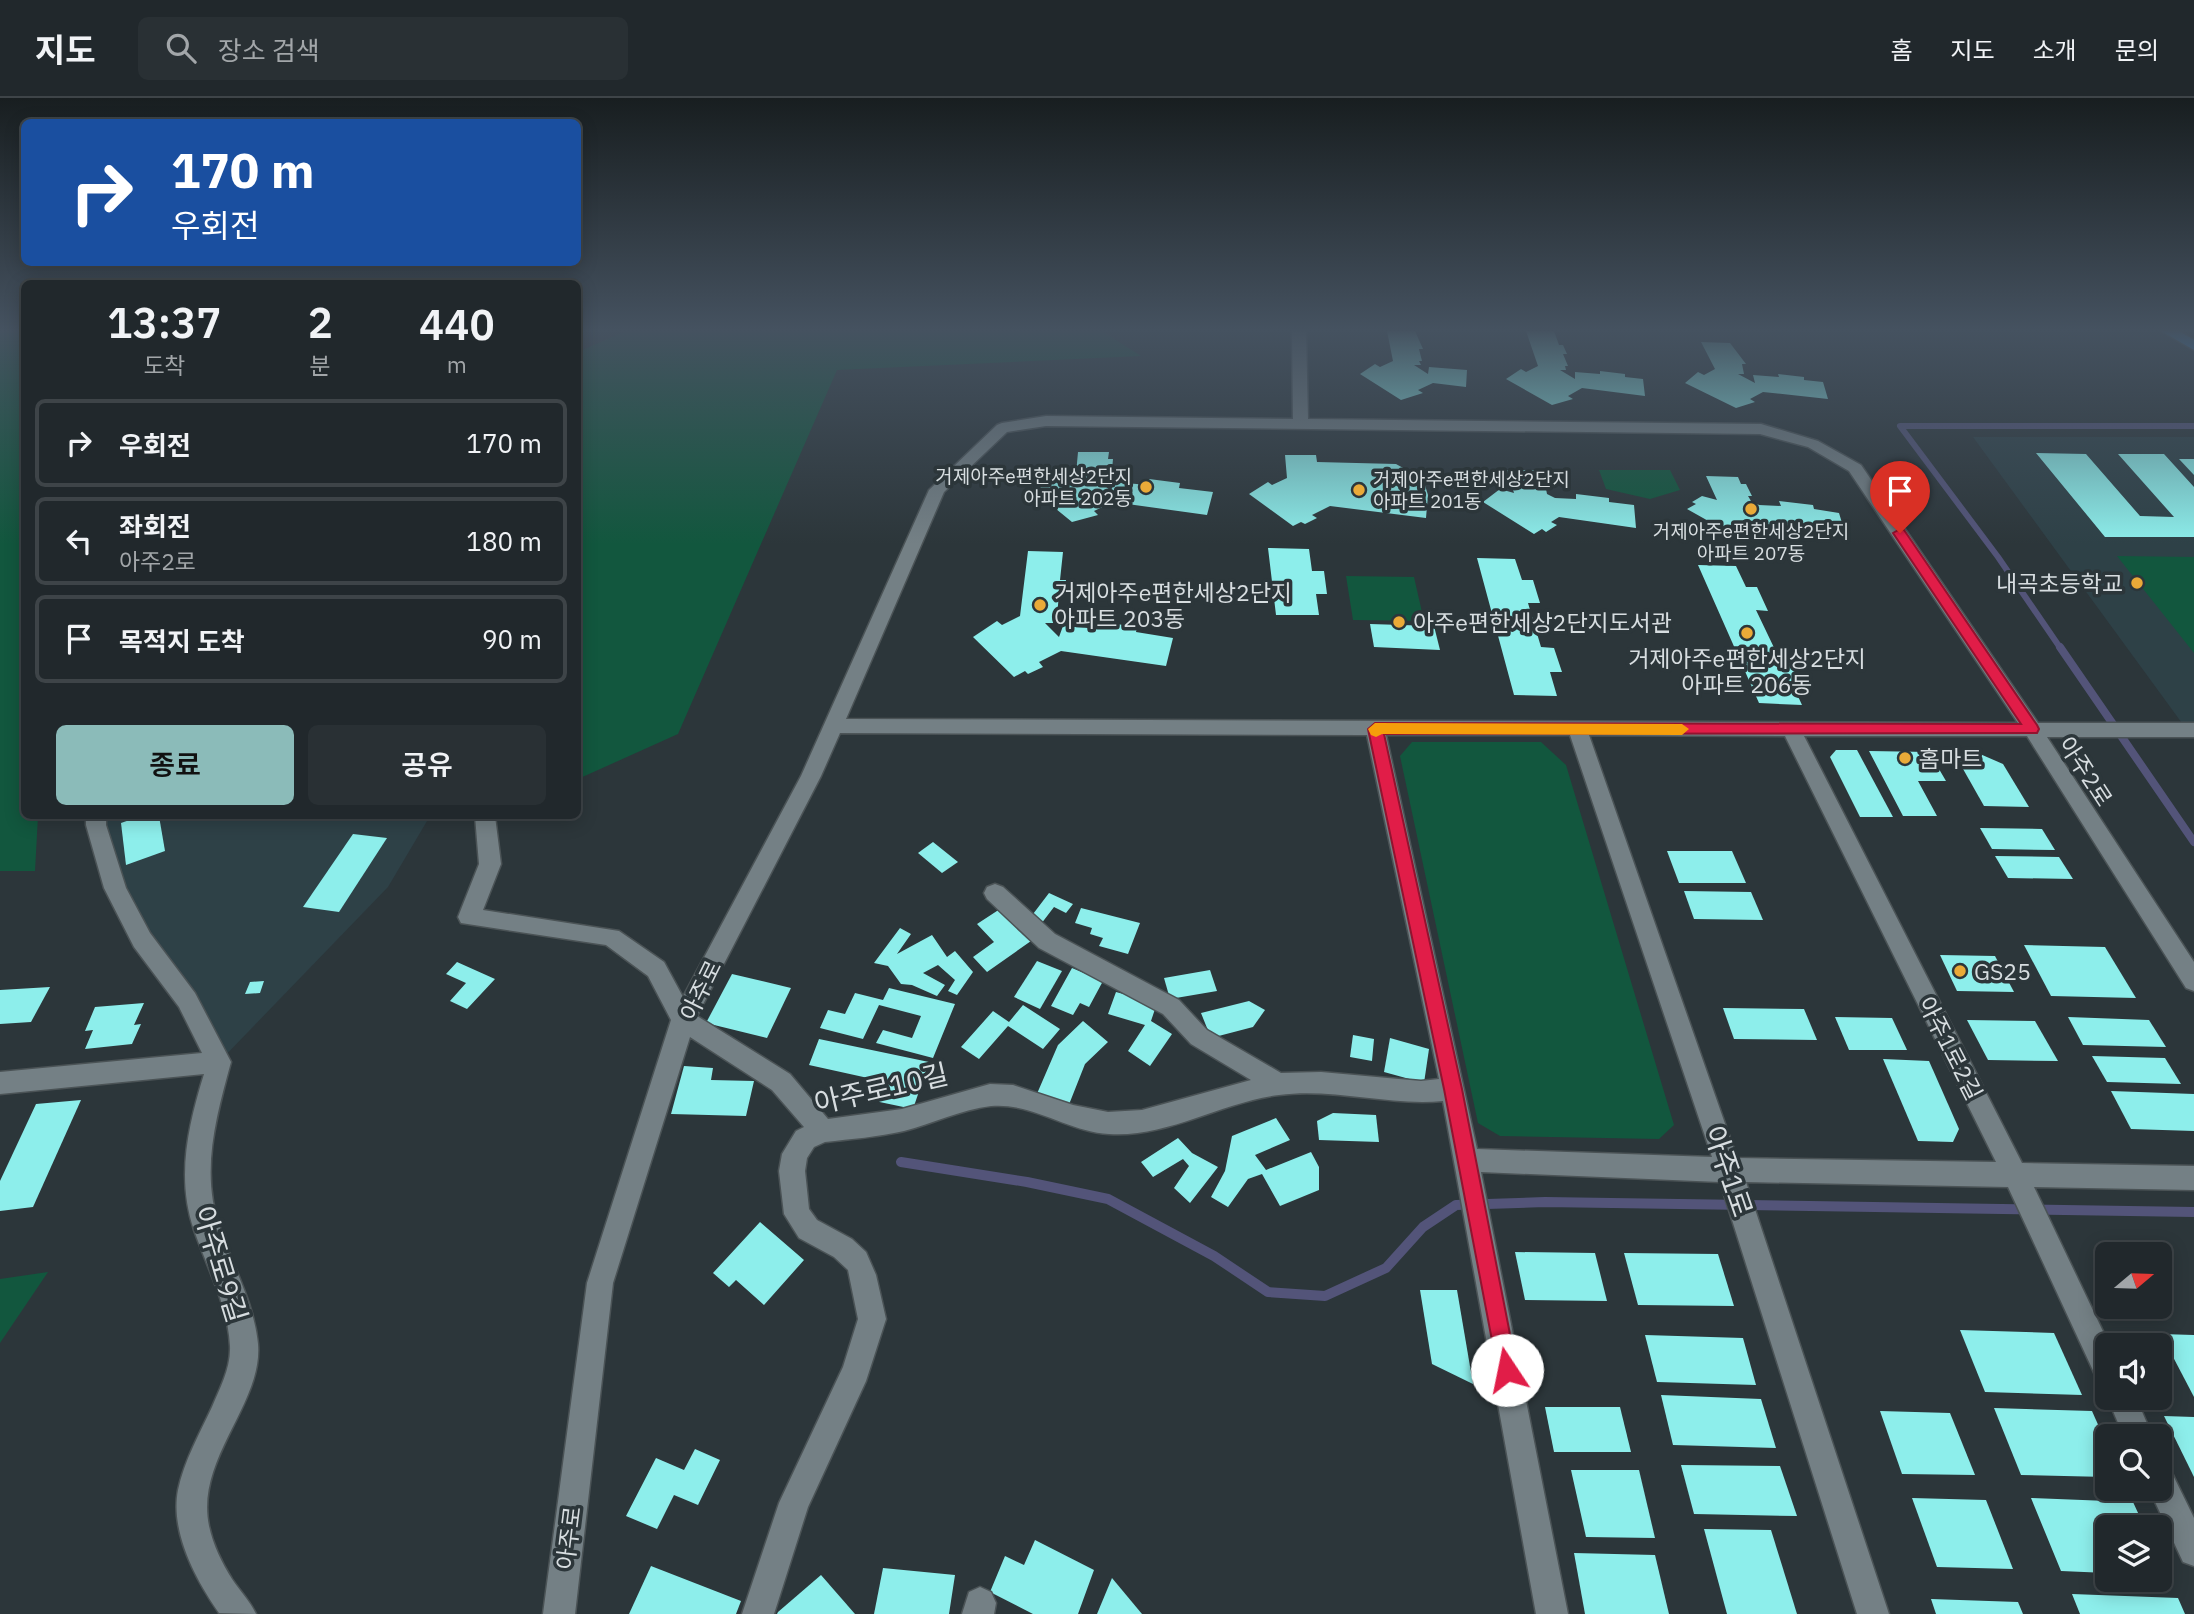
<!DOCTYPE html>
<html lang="ko">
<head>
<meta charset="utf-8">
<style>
  body { margin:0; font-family:"IBM Plex Sans","Noto Sans KR",sans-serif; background:#293034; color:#f1f3f6; height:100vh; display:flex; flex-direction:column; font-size:26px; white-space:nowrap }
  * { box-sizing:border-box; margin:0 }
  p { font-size:23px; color:#a2a6a9 }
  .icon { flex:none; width:38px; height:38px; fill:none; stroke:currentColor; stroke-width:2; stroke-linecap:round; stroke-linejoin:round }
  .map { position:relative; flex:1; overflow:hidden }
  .drawer { position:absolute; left:21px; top:182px; width:560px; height:539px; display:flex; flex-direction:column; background:#21282c; border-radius:10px; box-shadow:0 4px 18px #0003,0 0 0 2px #3e4448 }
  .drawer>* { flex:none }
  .hud { position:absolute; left:21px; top:21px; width:560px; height:147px; border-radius:10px; box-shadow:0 4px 18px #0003,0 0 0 2px #3e4448; background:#1a4fa0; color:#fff; overflow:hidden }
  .needle { width:46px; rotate:71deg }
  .fabs { position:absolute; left:2095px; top:1144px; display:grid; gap:14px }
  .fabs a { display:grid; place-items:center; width:77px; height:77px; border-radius:10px; background:#21282c; box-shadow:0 4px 18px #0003,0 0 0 2px #3e4448; font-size:35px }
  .pin { position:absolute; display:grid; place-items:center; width:60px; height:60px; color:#fff; margin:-72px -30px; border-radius:50% 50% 50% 0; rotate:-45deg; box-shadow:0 0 7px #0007 }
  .pin .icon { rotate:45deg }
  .me { position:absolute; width:77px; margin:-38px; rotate:349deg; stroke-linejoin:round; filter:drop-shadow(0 0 5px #0008) }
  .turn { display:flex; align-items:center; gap:24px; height:147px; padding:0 35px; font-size:32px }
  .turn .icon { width:91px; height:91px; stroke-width:2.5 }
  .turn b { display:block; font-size:49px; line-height:60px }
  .eta { display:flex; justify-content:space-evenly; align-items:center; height:119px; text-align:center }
  .eta b { font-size:42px; font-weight:600; line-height:49px }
  .cta { display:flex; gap:14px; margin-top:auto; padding:14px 35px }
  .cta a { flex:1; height:80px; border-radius:10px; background:#8bbbb9; color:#111; font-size:28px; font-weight:600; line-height:80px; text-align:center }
  .cta a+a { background:#293034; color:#f1f3f6 }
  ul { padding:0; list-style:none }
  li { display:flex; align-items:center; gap:21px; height:88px; margin:0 14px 10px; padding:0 21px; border:4px solid #3e4448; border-radius:10px }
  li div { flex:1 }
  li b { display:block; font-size:26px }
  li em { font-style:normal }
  header { display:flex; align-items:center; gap:42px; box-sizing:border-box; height:98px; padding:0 35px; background:#21282c; border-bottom:2px solid #3e4448 }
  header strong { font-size:33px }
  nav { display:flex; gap:38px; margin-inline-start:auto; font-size:24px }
  .search { width:490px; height:63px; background:#293034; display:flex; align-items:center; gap:18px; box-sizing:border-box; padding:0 24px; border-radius:10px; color:#a2a6a9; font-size:26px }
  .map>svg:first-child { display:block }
</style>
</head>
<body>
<header>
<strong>지도</strong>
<div class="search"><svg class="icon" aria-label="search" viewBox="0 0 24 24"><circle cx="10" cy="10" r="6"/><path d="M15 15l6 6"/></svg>장소 검색</div>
<nav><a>홈</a><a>지도</a><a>소개</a><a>문의</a></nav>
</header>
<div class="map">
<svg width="2194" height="1516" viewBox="0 0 2194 1516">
  <rect width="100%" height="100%" fill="#2c363a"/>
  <g fill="#2e4147">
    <path d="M1973,339H2194V632H2187Z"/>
    <path d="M96,718H430L388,789L219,964L142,842L96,727Z"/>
  </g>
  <g fill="#12573e">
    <path d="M0,233H24V718H38L35,773H0Z"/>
    <path d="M626,233H1102L1141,258L837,272L678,636L578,681V254Z"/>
    <path d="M1599,372H1670L1680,392L1650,401L1606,391Z"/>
    <path d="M2117,458L2194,459V555Z"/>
    <path d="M1346,478L1414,479L1424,523L1353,522Z"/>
    <path d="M1412,644H1541L1566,667L1674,1027L1659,1041L1500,1038L1478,1025L1400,658Z"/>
    <path d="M48,1174L0,1245V1181Z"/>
  </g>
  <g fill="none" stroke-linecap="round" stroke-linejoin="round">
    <path stroke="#535479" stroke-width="6" d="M2061,551L1998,459L1900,328H2194"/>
    <path stroke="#535479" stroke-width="8" d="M2060,549L2194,744"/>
    <path stroke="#535479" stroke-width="10" d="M901,1064L1027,1084L1108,1101L1214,1158L1268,1194L1325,1198L1386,1170L1423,1129L1456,1107L1545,1104L2194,1114"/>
  </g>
  <g fill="#8deeeb">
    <path d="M1387,233H1415L1423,251H1419L1422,263H1419L1421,267H1414L1428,276L1429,269L1467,272L1466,289L1433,285L1418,292L1423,295L1401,302L1360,276L1375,266L1380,269L1393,263Z"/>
    <path d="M1526,233H1554L1559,247H1563L1567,256H1563L1568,268H1565L1566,272H1560L1575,281V274L1600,276V273L1625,276V279L1643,281L1645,298L1582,290L1568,298L1573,301L1552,307L1506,281L1521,271L1526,274L1538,268Z"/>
    <path d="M1701,244L1730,245L1746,266H1742L1744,276H1738L1755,285L1753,277L1779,279L1778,276L1804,279V282L1823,284L1828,301L1763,294L1750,301L1755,304L1736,310L1685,285L1698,274L1704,277L1715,271Z"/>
    <path d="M1078,354H1109L1108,361H1113L1112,372H1109L1105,382H1098L1111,393L1114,384L1148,387L1149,381L1180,385L1179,390L1213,394L1207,417L1113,404L1094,413L1098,417L1072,424L1034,393L1056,380L1060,384L1076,376Z"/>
    <path d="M2036,355L2086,356L2140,418L2174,419L2118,356H2164L2194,389V439H2105Z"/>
    <path d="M1285,357H1316L1317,364L1396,366L1423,381L1428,397L1426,420L1330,408L1312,417L1317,420L1305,426L1301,424L1293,428L1249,396L1268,384L1272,387L1287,380Z"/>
    <path d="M2179,361H2194V377Z"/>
    <path d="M1507,372H1539L1541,379H1546L1550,391H1546L1547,396L1555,400L1576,401V396L1609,400V404L1634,407L1636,430L1559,419L1551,424L1557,427L1546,434L1542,431L1534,436L1483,404L1500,391L1514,395Z"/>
    <path d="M1706,378L1738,379L1741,386H1746L1752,398H1748L1751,403L1759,407L1781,408L1779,403L1813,407L1814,411L1839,415L1846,438L1767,426L1759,431L1765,435L1756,441L1751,439L1744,443L1687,411L1696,406L1692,404L1702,398L1717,402Z"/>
    <path d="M1268,450L1309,451L1312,473H1324L1327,496H1316L1319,517H1276Z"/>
    <path d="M1028,453L1063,454L1060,482H1066L1064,496H1059L1057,518H1054L1053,525H1045L1059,539L1063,528L1100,531L1103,524L1137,529L1136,534L1173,540L1166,568L1061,553L1039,564L1043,569L1028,576L1025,573L1014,579L973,539L997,523L1002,527L1020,518Z"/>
    <path d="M1477,460L1515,461L1522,482H1533L1540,505H1528L1541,549L1554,550L1562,574H1550L1557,598L1514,597Z"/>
    <path d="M1698,467L1736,468L1746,489H1757L1768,513L1756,512L1778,558H1791L1803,583H1791L1802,607L1759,605Z"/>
    <path d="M1370,526L1434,528L1440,552L1374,549Z"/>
    <path d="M1836,652H1857L1893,719H1860L1830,659Z"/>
    <path d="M1869,653L1929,654L1946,683H1918L1937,718H1903Z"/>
    <path d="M1954,655L1980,656L2003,666L2029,709L1984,708Z"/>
    <path d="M141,718H159L165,753L126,767L121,725Z"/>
    <path d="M1980,730L2042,731L2055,752L1992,751Z"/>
    <path d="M353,736L387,740L339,814L303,809Z"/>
    <path d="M933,744L958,764L942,775L918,755Z"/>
    <path d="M1667,753H1732L1746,785H1679Z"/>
    <path d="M1995,758L2059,759L2073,781L2008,780Z"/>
    <path d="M1684,793L1751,794L1763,822L1694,821Z"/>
    <path d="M1049,795L1073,806L1066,815L1054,809L1041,826L1030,820Z"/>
    <path d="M1081,810L1140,825L1128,856L1099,848L1103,840L1090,836L1092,830L1075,825Z"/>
    <path d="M1000,811L1031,843L987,874L973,859L994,844L977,826Z"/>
    <path d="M900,830L911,836L897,856L932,837L947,859L955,853L973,874L957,897L948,893L955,882L938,867L923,875L945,887L937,898L912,887L901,886L888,868L874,865Z"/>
    <path d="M2024,847L2105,849L2136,900L2051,898Z"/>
    <path d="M1940,857L1995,858L2014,894L1957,893Z"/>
    <path d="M1037,863L1062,873L1040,911L1014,899Z"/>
    <path d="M457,864L495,881L467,911L450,903L466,885L446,876Z"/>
    <path d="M1072,870L1103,883L1089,909L1080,905L1073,917L1051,908Z"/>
    <path d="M1210,872L1217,893L1170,901L1164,880Z"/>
    <path d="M732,876L791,890L767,940L706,925Z"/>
    <path d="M264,883L260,895L245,896L250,884Z"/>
    <path d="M50,889L31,924L0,926V892Z"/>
    <path d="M889,890L955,906L933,960L876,945L883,932L912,940L921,918L879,907L863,941L820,930L828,912L845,916L855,895L883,902Z"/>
    <path d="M1116,894L1157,905L1151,923L1172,936L1150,968L1128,953L1145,927L1108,916Z"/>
    <path d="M1249,903L1265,912L1253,929L1211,940L1201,915Z"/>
    <path d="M144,905L134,927L141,926L132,946L85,951L93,932L85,933L95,909Z"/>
    <path d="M1023,907L1060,931L1043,951L1008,928L979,961L961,949L993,913L1009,924Z"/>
    <path d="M1723,910L1804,911L1817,942L1734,941Z"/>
    <path d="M1835,919L1892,920L1907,952H1849Z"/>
    <path d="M2068,919L2149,922L2166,949L2083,947Z"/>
    <path d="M1967,922L2035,923L2058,963L1988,962Z"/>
    <path d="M1083,923L1108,944L1085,966L1068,1009L1036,998L1058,947Z"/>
    <path d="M1353,937L1374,941L1372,963L1350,959Z"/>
    <path d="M1390,940L1429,951L1424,985L1384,974Z"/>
    <path d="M819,941L929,964L913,1011L870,1002L877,982L809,967Z"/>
    <path d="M2092,958L2165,960L2181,986L2107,984Z"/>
    <path d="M1883,961L1929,963L1959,1031L1953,1044L1918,1043Z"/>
    <path d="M684,968L713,970L711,982L754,983L746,1018L671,1016Z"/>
    <path d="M2111,993L2194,996V1033L2131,1031Z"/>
    <path d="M81,1002L33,1109L0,1113V1083L36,1006Z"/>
    <path d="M1333,1015L1376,1017L1379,1044L1319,1042L1317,1023Z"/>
    <path d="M1276,1020L1290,1042L1255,1057L1266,1072L1311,1054L1319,1069V1092L1280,1108L1262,1076L1248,1081L1228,1109L1211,1099L1225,1073L1232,1038Z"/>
    <path d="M1178,1040L1192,1055L1218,1069L1190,1105L1174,1090L1189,1068L1183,1061L1153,1079L1141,1064Z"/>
    <path d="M760,1124L804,1162L764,1207L736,1182L729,1189L713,1175Z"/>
    <path d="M1515,1154L1595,1155L1607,1203L1525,1202Z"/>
    <path d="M1624,1155L1718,1156L1734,1208L1638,1207Z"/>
    <path d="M1420,1192H1457L1473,1286L1432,1266Z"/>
    <path d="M1960,1232L2054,1235L2082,1297L1985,1294Z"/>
    <path d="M2161,1236L2194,1237V1299Z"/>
    <path d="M1645,1237L1743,1240L1756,1287L1657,1284Z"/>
    <path d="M1661,1297L1761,1301L1776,1350L1673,1347Z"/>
    <path d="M1545,1309H1620L1631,1354H1554Z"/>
    <path d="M1994,1310L2092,1313L2107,1347V1379L2021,1377Z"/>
    <path d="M1880,1313L1950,1315L1975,1377L1902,1376Z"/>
    <path d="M2164,1318L2194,1319V1379Z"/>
    <path d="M695,1351L720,1362L698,1407L674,1397L657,1431L626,1418L656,1360L684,1372Z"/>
    <path d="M1681,1367L1780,1368L1797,1418L1694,1416Z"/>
    <path d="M1571,1372H1639L1655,1440L1586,1439Z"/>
    <path d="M1912,1400L1986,1402L2013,1471L1937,1469Z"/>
    <path d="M2031,1400L2133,1404L2145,1430H2107V1475L2061,1473Z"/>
    <path d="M1704,1431L1771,1432L1797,1516H1727Z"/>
    <path d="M1035,1442L1094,1472L1078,1516H1033L990,1494L1005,1458L1024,1467Z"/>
    <path d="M1574,1455L1655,1457L1669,1516H1585Z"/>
    <path d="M651,1468L741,1503L736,1516H629Z"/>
    <path d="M883,1470L955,1477L949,1516H874Z"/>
    <path d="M821,1477L855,1516H777L778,1514Z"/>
    <path d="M1112,1480L1142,1516H1097Z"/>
    <path d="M2072,1496L2178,1500L2185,1516H2080Z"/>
    <path d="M1931,1501L2018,1504L2023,1516H1936Z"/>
  </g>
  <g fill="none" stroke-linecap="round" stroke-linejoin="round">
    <g stroke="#4b5356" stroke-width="3">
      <g id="minor">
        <path d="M1292,233H1306L1308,321L1761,326L1818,343L1861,367L2038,625H2194V639H2047L2194,864V893L2186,890L2027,638H1804L2022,1065L2194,1068V1092L2034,1089L2110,1248H2107V1285L2097,1281L2008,1089L1746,1084L1889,1516H1857L1720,1084L1481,1074L1568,1516H1536L1443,1003C1388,1008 1334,990 1279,997C1222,1004 1167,1040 1109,1036C1069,1034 1031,1004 991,1008C962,1011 932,1026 904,1033C878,1039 851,1041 825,1044L814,1049L807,1060L805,1073L809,1111L817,1122L852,1141L866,1154L876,1177L886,1221L866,1283L808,1409L774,1516H742L779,1405L843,1269L858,1221L848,1172L834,1159L799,1140L784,1116L779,1073L782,1056L796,1033L804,1029L772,992L690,939L613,1185L575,1516H543L587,1185L671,922L648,878L606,847L461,825L458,819L479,766L475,718H495L501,766L483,812L619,833L664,864L683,899L801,678L929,392L997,327L1002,325L1046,318L1293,321ZM1046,328L1760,336L1808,349L1849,373L2018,625L846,621L944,394L1007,334ZM840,635L1367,637L1439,981L1421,983L1321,974L1281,975L1207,932L1179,902L1055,836L1003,789L995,786L987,789L984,795L987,801L1039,850L1163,916L1191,946L1251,982L1142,1012L1108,1014L1073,1007L1013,987L990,986L902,1011L828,1021L790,976L697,918L821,678ZM1386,637H1570L1712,1059L1477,1051ZM1589,637L1785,638L1996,1064L1737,1060Z"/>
        <path d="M86,718H106V727L126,790L150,835L195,895L231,964C216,1019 200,1075 220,1130C233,1169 254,1205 258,1246C263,1306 195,1361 209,1428C213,1447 222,1465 232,1481C240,1493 250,1503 256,1516L219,1515C196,1482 170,1434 178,1392C184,1363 200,1335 212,1309C220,1290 231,1270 230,1248C228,1207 207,1170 194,1132C176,1080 188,1028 204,976L0,996V974L202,955L179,909L134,849L104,790L86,727Z"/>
        <path d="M2107,1299L2136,1300L2153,1339H2124Z"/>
        <path d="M2160,1366L2170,1371L2194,1420V1468L2183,1464L2149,1391H2160Z"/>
        <path d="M980,1489L991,1494L996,1505L994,1516H962L969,1494Z"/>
      </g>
    </g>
    <g stroke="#4b5356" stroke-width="3">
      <path id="highway" d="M2161,233H2179L2194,242V252Z"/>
    </g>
    <use href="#minor" fill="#748085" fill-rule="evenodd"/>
    <use href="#highway" fill="#3097f4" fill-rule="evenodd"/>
  </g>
  <linearGradient id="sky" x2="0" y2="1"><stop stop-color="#181e20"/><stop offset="0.52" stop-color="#455260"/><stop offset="1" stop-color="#455260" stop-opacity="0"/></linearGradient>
  <rect width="2194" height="446" fill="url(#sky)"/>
  <path fill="#e11d48" stroke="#92132f" stroke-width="2" d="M1900,431L1904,432L2037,627L2039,631L2037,635L1384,636L1462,991L1517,1272L1514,1279L1507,1283L1499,1279L1444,991L1368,631L1375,625L2021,626L1893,435Z"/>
  <path fill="#f59e0b" d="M1375,625L1682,626L1689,631L1682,637L1382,636L1376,639L1371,637L1368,631Z"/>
  <g fill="#eaaa38" stroke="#2c363a" stroke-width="2.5">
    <circle cx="1146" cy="389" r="7"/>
    <circle cx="1359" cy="392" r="7"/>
    <circle cx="1751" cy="411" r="7"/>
    <circle cx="2137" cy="485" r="7"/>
    <circle cx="1040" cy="507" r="7"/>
    <circle cx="1399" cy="524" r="7"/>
    <circle cx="1747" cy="535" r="7"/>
    <circle cx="1905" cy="660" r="7"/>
    <circle cx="1960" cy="873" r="7"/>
  </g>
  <g text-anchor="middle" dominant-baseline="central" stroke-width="7" stroke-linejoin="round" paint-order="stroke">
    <g font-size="19" fill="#d7dde0" stroke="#2c363a" text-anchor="end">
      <text x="1132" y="378">거제아주e편한세상2단지<tspan x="1132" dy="22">아파트 202동</tspan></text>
      <text x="1373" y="381" text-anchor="start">거제아주e편한세상2단지<tspan x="1373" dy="22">아파트 201동</tspan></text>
      <text x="1751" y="433" text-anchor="middle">거제아주e편한세상2단지<tspan x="1751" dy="22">아파트 207동</tspan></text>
    </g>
    <g font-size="23" fill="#d7dde0" stroke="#2c363a" text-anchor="start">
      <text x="2123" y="485" text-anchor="end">내곡초등학교</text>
      <text x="1054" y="494">거제아주e편한세상2단지<tspan x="1054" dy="26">아파트 203동</tspan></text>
      <text x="1413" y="524">아주e편한세상2단지도서관</text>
      <text x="1747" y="560" text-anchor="middle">거제아주e편한세상2단지<tspan x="1747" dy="26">아파트 206동</tspan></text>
      <text x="1919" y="660">홈마트</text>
      <text x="1974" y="873">GS25</text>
    </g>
    <g font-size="23" fill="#d7dde0" stroke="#2c363a">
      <text transform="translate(2086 673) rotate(57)">아주2로</text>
      <text transform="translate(700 892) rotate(-64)">아주로</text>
      <text transform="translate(1951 950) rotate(63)">아주1로2길</text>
      <text transform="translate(568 1440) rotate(-83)">아주로</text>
    </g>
    <g font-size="28" fill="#d7dde0" stroke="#2c363a">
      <text transform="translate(881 990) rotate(-13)">아주로10길</text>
      <text transform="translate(1729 1073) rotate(71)">아주1로</text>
      <text transform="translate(221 1166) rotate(73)">아주로9길</text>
    </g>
  </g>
</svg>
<div class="fabs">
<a><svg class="needle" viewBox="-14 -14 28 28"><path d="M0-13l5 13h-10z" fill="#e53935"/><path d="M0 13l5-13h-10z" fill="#a2a6a9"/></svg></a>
<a><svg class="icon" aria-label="sound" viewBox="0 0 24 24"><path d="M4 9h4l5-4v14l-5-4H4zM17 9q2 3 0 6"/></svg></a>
<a><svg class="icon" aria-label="search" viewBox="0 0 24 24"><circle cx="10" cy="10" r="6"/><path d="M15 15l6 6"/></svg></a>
<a><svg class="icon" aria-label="layers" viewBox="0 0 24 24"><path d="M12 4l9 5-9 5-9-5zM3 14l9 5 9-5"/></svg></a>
</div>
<div class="pin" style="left:1900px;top:435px;background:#d93025"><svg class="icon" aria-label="arrive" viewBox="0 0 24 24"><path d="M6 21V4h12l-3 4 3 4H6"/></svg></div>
<svg class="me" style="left:1507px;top:1272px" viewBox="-20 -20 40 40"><circle r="19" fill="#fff"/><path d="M0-13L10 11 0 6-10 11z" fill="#e11d48"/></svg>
<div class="hud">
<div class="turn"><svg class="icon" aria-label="right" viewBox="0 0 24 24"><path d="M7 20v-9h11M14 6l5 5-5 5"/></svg><div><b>170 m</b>우회전</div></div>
</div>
<section class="drawer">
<div class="eta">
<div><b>13:37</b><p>도착</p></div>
<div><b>2</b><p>분</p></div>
<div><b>440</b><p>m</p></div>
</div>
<ul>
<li><svg class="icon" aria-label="right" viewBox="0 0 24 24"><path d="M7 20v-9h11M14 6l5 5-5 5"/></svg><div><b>우회전</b></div><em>170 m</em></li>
<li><svg class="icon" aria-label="left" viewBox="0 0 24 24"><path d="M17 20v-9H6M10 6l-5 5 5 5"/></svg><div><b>좌회전</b><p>아주2로</p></div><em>180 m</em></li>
<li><svg class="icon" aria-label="arrive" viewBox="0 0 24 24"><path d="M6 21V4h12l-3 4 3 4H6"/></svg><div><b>목적지 도착</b></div><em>90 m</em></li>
</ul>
<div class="cta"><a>종료</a><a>공유</a></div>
</section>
</div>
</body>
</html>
